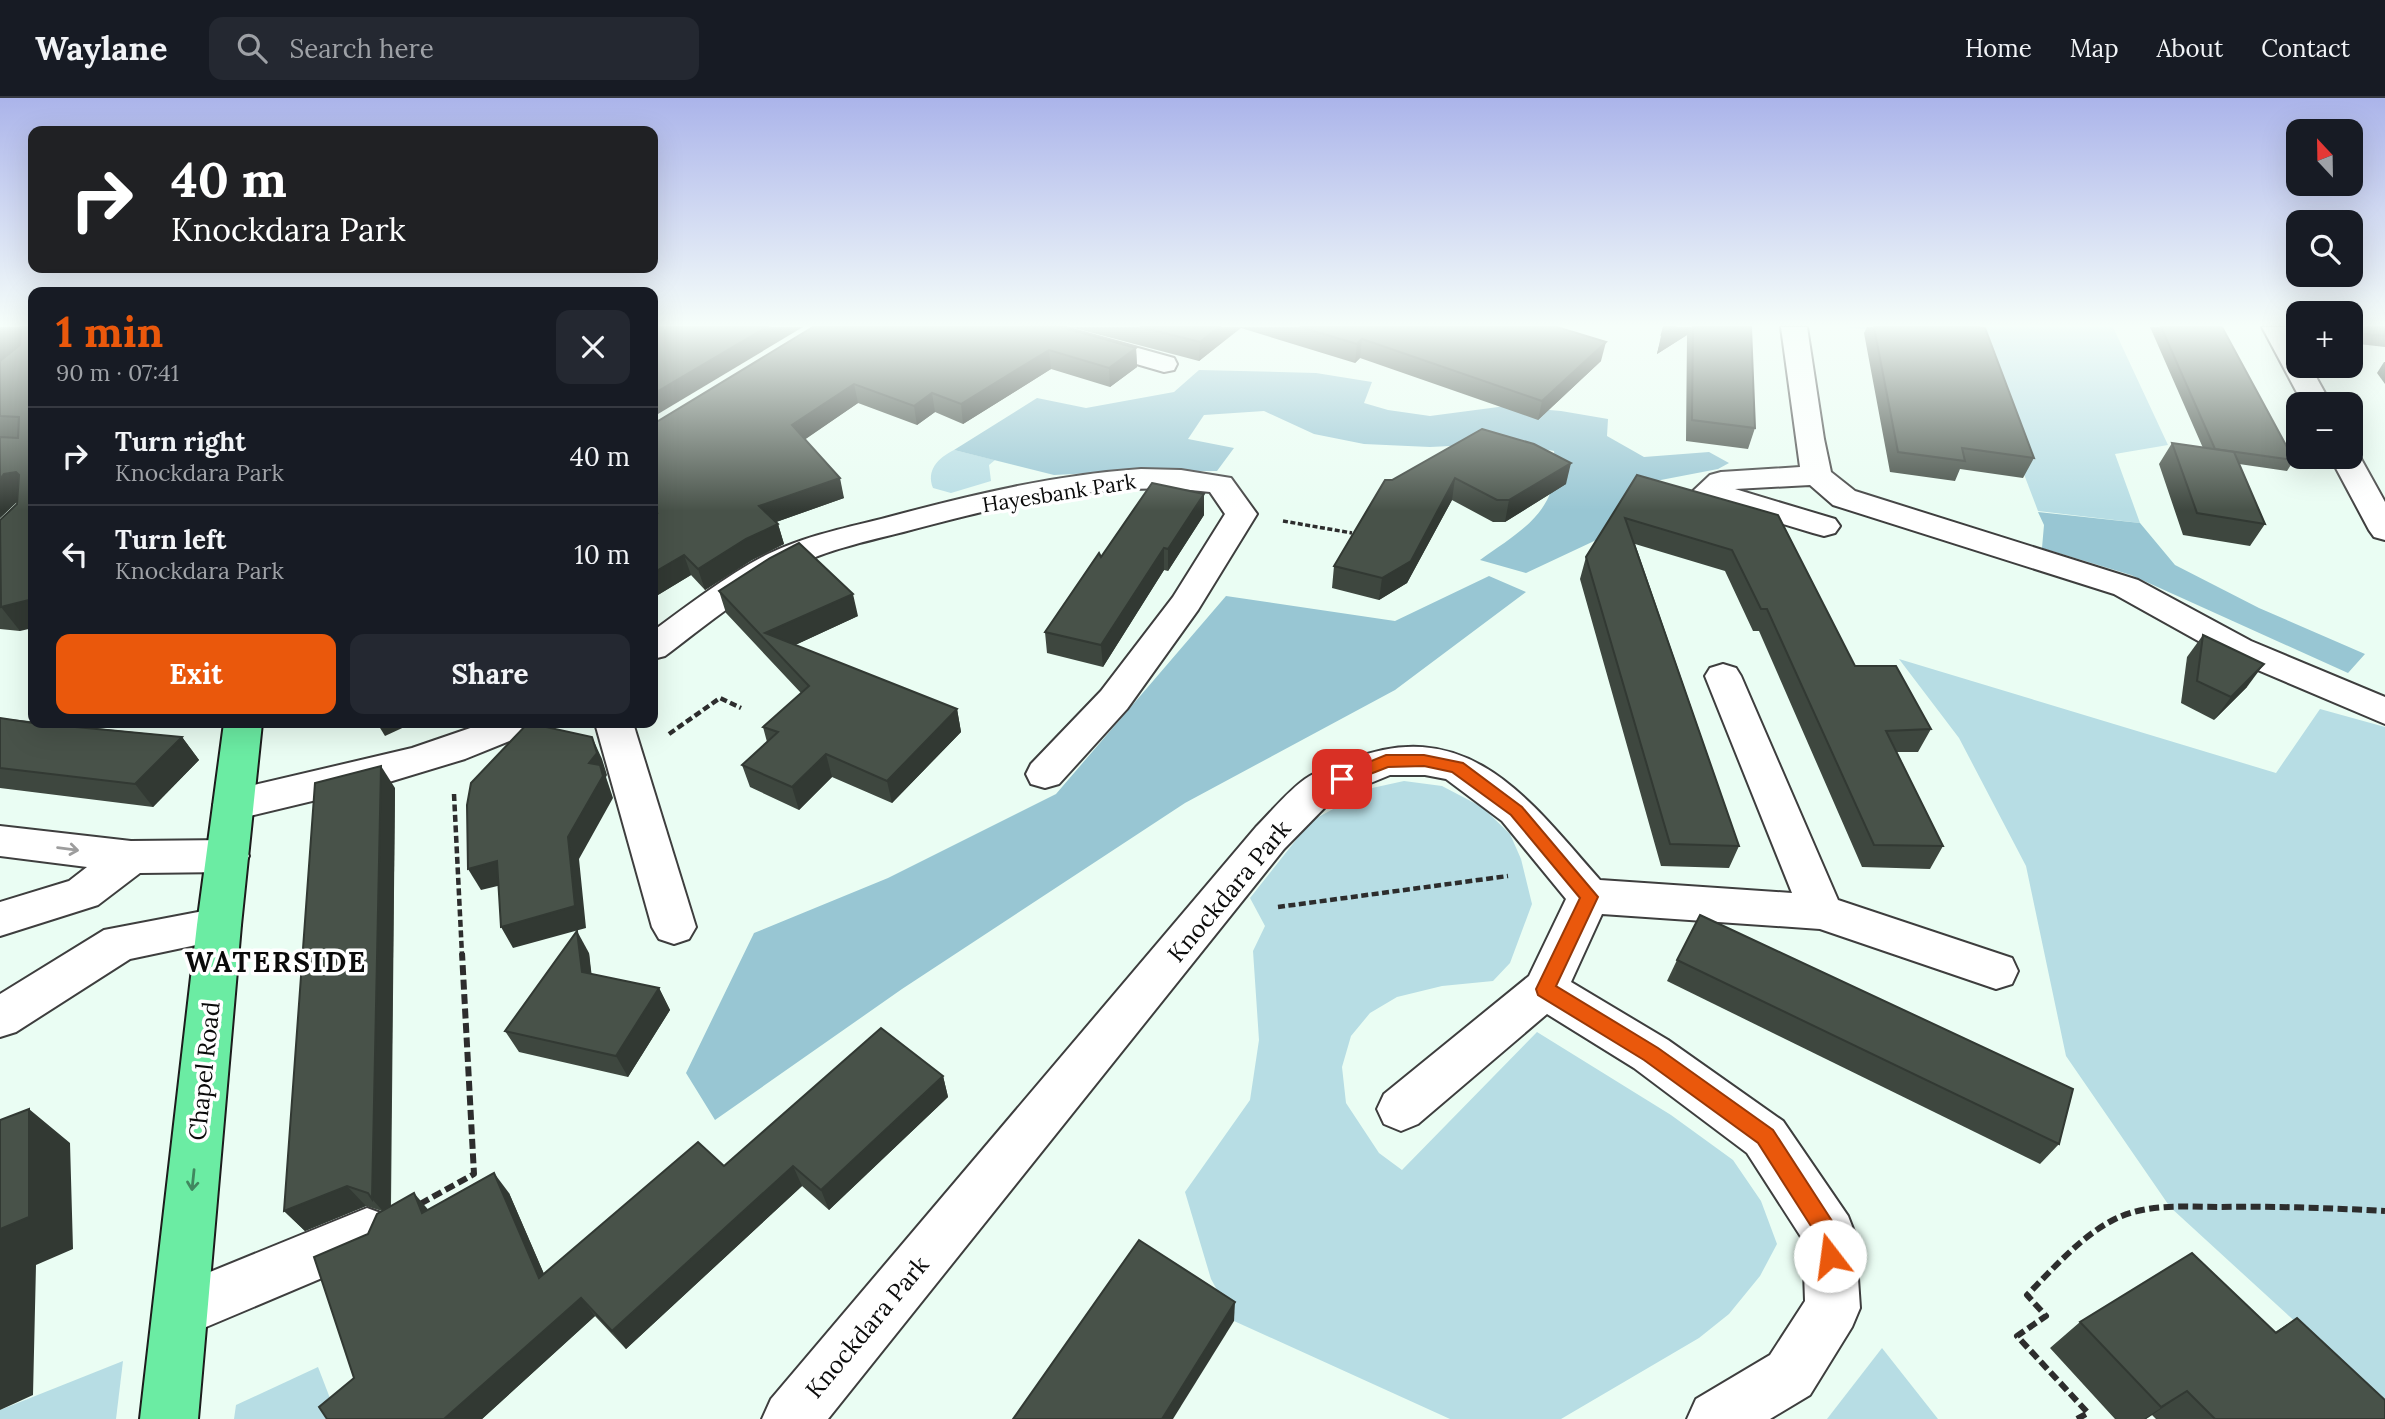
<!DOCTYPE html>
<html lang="en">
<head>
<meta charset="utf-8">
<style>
  body { margin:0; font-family:Lora,serif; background:#242831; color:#f1f3f6; height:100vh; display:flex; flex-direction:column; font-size:26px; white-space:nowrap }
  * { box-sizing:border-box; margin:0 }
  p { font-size:23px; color:#9ea1a6 }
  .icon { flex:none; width:38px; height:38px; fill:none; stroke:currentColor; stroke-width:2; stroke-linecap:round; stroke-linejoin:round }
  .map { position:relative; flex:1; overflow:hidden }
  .panel { position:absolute; left:28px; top:189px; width:630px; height:441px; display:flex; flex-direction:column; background:#171b24; border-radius:14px; box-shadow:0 7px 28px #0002 }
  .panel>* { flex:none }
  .banner { position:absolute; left:28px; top:28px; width:630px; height:147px; border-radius:14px; box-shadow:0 7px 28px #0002; background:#202124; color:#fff; overflow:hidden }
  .needle { width:46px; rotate:338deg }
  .controls { position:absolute; left:2286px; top:21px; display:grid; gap:14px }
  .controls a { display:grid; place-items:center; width:77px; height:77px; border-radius:14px; background:#171b24; box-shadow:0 7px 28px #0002; font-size:35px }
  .pin { position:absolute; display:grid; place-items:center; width:60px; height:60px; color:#fff; margin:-30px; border-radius:14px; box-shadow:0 4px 10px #0006 }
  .me { position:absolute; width:77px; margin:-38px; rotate:345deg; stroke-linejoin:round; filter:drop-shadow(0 0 5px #0008) }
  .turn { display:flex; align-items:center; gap:24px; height:147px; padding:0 28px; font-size:32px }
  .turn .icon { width:91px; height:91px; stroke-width:2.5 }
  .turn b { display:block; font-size:49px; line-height:60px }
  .round { display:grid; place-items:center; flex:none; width:74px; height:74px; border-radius:14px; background:#242831 }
  .headline { display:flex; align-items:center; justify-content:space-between; height:119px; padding:0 28px }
  h1 { font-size:42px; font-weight:800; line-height:52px; color:#ea580c }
  .action { display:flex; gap:14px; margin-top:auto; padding:14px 28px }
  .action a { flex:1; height:80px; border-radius:14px; background:#ea580c; color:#fff; font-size:28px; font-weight:800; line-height:80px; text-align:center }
  .action a+a { background:#242831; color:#f1f3f6 }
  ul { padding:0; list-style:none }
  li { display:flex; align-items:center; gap:21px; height:98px; padding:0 28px; border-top:2px solid #363941 }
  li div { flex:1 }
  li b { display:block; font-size:26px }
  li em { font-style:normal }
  header { display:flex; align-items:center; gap:42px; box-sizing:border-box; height:98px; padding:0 35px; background:#171b24; border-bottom:2px solid #363941 }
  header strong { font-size:33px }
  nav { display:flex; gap:38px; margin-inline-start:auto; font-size:24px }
  .search { width:490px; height:63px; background:#242831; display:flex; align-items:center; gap:18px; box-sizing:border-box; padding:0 24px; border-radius:14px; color:#9ea1a6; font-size:26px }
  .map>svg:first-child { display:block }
</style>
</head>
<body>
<header>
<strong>Waylane</strong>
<div class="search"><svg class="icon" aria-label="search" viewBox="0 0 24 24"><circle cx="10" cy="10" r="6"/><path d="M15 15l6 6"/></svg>Search here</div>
<nav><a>Home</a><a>Map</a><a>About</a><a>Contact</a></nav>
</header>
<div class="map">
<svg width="2385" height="1321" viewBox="0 0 2385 1321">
  <rect width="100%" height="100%" fill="#eafdf3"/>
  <g fill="#b7dde4">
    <path d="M1844,229H2113L2168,347L2115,356L2140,425L2038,413L1973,243Z"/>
    <path d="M954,352L995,362L989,367L991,383L951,395L933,390C926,372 938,360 954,352Z"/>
    <path d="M1899,561L2276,675L2320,611L2385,629V1306L2170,1109L2066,958L2026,768L1959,640Z"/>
    <path d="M1404,683L1442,688L1482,709L1510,736L1521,761L1532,806L1510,865L1493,883L1442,888L1397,899L1370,915L1351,938L1342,969L1346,1005L1379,1055L1402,1072L1537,934L1671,1017L1733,1062L1761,1103L1777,1146L1760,1178L1729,1216L1699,1240L1561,1321H1450L1234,1223L1211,1181L1185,1094L1250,1002L1259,942L1253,853L1265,828L1250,800L1311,723L1372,690Z"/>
    <path d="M1882,1250L1938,1321H1827Z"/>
    <path d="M123,1263L116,1321H0V1312Z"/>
    <path d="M318,1269L338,1321H234L236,1307Z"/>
  </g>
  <g fill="#98c6d3">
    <path d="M1199,272L1316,275L1372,284L1364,305L1388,312L1430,318L1506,308L1561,313L1608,321L1607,338L1644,359L1709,354L1729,365L1718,371L1640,386L1607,437L1526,475L1480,462C1522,432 1562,412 1554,353L1511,345L1430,349L1364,346L1314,336L1264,313L1204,317L1188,341L1234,350L1217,373H1132L1054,377L954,352L1037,300L1086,310L1174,294Z"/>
    <path d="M2038,414L2140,425L2175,467L2259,510L2365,556L2348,575L2131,477L2042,450L2044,427Z"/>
    <path d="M1489,478L1526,494L1395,592L1185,705L902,891L715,1022L686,975L754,835L888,780L1056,696L1226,498L1395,523Z"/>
  </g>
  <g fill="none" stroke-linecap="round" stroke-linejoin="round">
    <g stroke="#3e3e3e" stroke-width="4">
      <g id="minor">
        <path d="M1022,229H1062L1174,260L1177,266L1174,272L1164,274L1026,234Z"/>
        <path d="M1781,229H1807L1824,341L1831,374L1855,393L2138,482L2251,543L2385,599V626L2227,559L2114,496L1833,407L1810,387L1735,391L1835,421L1840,428L1835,435L1824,438L1813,435L1697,400L1693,393L1710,377L1721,374L1800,369Z"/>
        <path d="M2262,229H2288L2298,246V268H2310L2331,306H2303Z"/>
        <path d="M2350,351L2356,353L2360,359L2385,404V442L2374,439L2369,432L2330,359H2350Z"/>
        <path d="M1141,371L1181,372L1231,380L1257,416L1198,512L1127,611L1059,686L1045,690L1031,686L1026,676L1031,666L1101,593L1173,499L1225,416L1210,394C1107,381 1006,407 907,433C868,443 828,451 791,470C746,494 706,527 665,558L653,561V533C690,506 727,477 768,456C805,438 845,430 885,420C970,397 1053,377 1141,371Z"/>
        <path d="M1723,566L1736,570L1741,578L1838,802L2012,860L2018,873L2012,886L1996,891L1820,831L1602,816L1571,884L1668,942L1783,1023L1848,1118L1855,1136L1860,1210L1852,1229L1810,1297L1770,1321H1687L1696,1301L1770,1257L1805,1203L1803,1142L1747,1055L1634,970L1547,916L1418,1026L1401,1033L1384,1026L1377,1011L1384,996L1529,878L1566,801L1502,723L1446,681L1425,677H1390L1334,700L1284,751L828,1321H762L771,1301L1256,729C1271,714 1287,694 1305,681C1317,672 1336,668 1350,662C1469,615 1530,703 1600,782L1792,795L1705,578L1710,570Z"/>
        <path d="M485,625H538L532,634L465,661L379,687L233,722L219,717L213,707L219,697L233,692L412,650Z"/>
        <path d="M595,625H633L696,829L689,841L674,846L659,841L652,829Z"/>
        <path d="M0,728L131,743L228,742L243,747L249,758L243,769L228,774L140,775L98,807L0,838V804L69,783L87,769L0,758Z"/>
        <path d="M219,810L234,815L241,827L234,839L130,861L16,934L0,939V896L104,832Z"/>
        <path d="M367,1110L386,1117L393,1135L386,1153L180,1240L161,1232L153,1213L161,1194Z"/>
      </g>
    </g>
    <g stroke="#1c1c1c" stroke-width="4">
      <path id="major" d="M224,625H262L241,827L198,1321H140L197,827Z"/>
    </g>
    <path stroke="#2d2d2d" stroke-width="3.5" stroke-dasharray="5 2.5" stroke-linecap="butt" d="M1283,423L1352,435"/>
    <g stroke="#2d2d2d" stroke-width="4.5" stroke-dasharray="7 3.5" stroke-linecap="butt">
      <path d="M669,636L720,600L741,610"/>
      <path d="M454,696L462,857"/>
      <path d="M1278,809L1508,778"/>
    </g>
    <g stroke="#2d2d2d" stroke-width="6" stroke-dasharray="10 4.5" stroke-linecap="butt">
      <path d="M420,1106L474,1076L462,855"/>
      <path d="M2077,1321L2088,1315L2017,1238L2046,1218L2027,1197C2054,1170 2081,1138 2115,1121C2147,1105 2186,1109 2220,1109C2275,1108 2330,1110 2385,1113"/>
    </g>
    <use href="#minor" fill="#fff" fill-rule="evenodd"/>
    <use href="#major" fill="#6beca3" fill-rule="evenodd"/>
  </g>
  <g fill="#3e473f">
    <path d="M0,229H33L20,533L0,531V422L17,406L18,403L0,420Z"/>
    <path d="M813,229L1136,250L1137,269L1110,289L1051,271L963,326L935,314L917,327L858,305L805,341L844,400L776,424L778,426L784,446L752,462L705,492L691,477L653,500V324L658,323Z"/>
    <path d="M1070,229H1557L1601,263L1538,322L1360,260L1355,265L1241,230L1199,263Z"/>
    <path d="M1663,229H1751L1755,330L1748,351L1686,343L1687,237L1657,256Z"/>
    <path d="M1867,229H1976L2034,360L2023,380L1960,371L1955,383L1890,374L1864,235Z"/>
    <path d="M2150,229H2222L2294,362L2287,373L2239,366L2265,426L2250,448L2183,437L2159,366L2172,345L2203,350Z"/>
    <path d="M2350,229H2385V249L2350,245Z"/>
    <path d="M2384,264H2385V286L2377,275Z"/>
    <path d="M1482,331L1566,386L1505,424H1493L1452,402L1407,485L1379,502L1332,490L1334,468Z"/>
    <path d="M1637,377L1778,417L1855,568L1931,631L1918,654H1897L1943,748L1930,771L1862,769L1759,533H1753L1725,473L1635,446L1739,748L1729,770L1661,768L1580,481L1586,459Z"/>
    <path d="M1204,396V417L1168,473L1164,472L1103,569L1047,555L1045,534L1101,459Z"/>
    <path d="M719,493L858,518L795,547L957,611L961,634L892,705L832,679L799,712L750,689L742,667L767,644L763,629L801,595L726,515Z"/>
    <path d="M2203,537L2247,589L2214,622L2181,605L2187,559Z"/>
    <path d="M0,620L182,639L199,662L153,709L0,690Z"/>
    <path d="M395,690L391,1108L428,1112L509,1095L544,1176L724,1068L943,978L948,999L829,1112L802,1088L626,1251L595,1218L482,1321H327L354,1280L368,1136L382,1113L366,1108L305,1133L284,1113Z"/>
    <path d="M589,855L591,876L659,890L670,912L628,979L519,954L505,933Z"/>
    <path d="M1677,862L2059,1046L2040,1066L1667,883Z"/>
    <path d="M2297,1220L2385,1321H2156L2152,1317L2146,1321H2115L2050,1250L2080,1224L2275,1234Z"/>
  </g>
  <g fill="#323933">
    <path d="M3,229H22L32,243L0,264V231Z"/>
    <path d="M767,229H803L653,319V296Z"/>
    <path d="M1219,229H1241L1199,263L1200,244Z"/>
    <path d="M1674,229H1690L1687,237L1657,256L1662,236Z"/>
    <path d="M1362,241L1360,260L1355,265L1357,246Z"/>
    <path d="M1606,244L1601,263L1538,322L1542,303Z"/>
    <path d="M1136,250L1137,269L1110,289L1109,270Z"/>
    <path d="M1049,252L1051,271L963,326L961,306Z"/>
    <path d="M854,286L858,305L797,347L792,327Z"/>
    <path d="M932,295L935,314L917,327L914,308Z"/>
    <path d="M1571,365L1566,386L1505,424L1509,402Z"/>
    <path d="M16,374L33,397L22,399L0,420V381L4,376Z"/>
    <path d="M840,380L844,400L765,428L759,408Z"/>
    <path d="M1455,380L1452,402L1407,485L1379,502L1382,480Z"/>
    <path d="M1204,396V417L1168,473V451Z"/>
    <path d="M778,426L784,446L752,462L705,492L698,471L746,441Z"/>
    <path d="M1164,450V472L1103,569L1101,547Z"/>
    <path d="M684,457L691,477L653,500V475Z"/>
    <path d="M853,496L858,518L778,555L765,535Z"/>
    <path d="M33,501V530L20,533L1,509Z"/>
    <path d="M2264,566L2247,589L2214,622L2231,599Z"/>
    <path d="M957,611L961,634L892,705L887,683Z"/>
    <path d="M377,625H413L385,638Z"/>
    <path d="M182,639L199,662L153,709L135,686Z"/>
    <path d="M592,639L602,661L607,677L606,679L613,700L579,761L586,830L513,850L501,829L568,739L589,665Z"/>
    <path d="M826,656L832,679L799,712L792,689Z"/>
    <path d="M381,668L395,690L390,1121L372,1101Z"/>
    <path d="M497,763L510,785L481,792L468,771Z"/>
    <path d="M577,833L589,855L594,896L582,874Z"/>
    <path d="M659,890L670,912L628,979L616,958Z"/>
    <path d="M943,978L948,999L829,1112L821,1092Z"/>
    <path d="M29,1011L70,1045L73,1151L36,1167L33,1297L0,1312V1131Z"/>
    <path d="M793,1068L802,1088L626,1251L612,1233Z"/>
    <path d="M494,1075L509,1095L554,1199L539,1180Z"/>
    <path d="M347,1088L366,1108L305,1133L284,1113Z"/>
    <path d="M414,1095L431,1115H422Z"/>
    <path d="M581,1200L595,1218L482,1321H444Z"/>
    <path d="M1235,1204L1234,1223L1173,1321H1162Z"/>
    <path d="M2187,1293L2152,1317L2146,1321H2144Z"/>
  </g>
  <g fill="#485249" stroke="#323933" stroke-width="2">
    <path d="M21,229H33V501L1,509L0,422L17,406L19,377L16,374L4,376L0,381V339L18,340L19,319L0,318V263L20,247Z"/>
    <path d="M653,229H767L653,296Z"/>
    <path d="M813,229H1061L1136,250L1109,270L1049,252L961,306L932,295L914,308L854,286L792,327L840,380L759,408L778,426L746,441L698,471L684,457L653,475V417L657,415L653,412V324L658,323Z"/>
    <path d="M1140,229H1219L1200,244Z"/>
    <path d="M1300,229H1557L1606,244L1542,303L1362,241L1357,246Z"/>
    <path d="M1664,229H1674L1662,236Z"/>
    <path d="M1693,229H1751L1755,330L1692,322Z"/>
    <path d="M1874,229H1976L1985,230L2034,360L1962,350L1965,363L1898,354Z"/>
    <path d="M2161,229H2222L2294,362L2215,351Z"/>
    <path d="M2351,229H2385V238L2355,235Z"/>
    <path d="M1482,331L1534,346L1571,365L1509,402H1497L1455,380L1411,463L1382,480L1334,468L1385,382H1392Z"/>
    <path d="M2172,345L2234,354L2265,426L2197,415Z"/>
    <path d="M1637,377L1778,417L1855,568H1896L1931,631L1886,633L1943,748L1874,747L1767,511H1761L1732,452L1625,420L1739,748L1670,746L1586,459Z"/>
    <path d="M1152,385L1204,396L1168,451L1164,450L1101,547L1045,534L1099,455L1101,459Z"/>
    <path d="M799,445L853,496L765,535L957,611L887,683L826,656L792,689L742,667L778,634L763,629L809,588L719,493L770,460Z"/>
    <path d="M2203,537L2264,566L2231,599L2197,583Z"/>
    <path d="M0,620L33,625L182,639L135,686L0,670Z"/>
    <path d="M528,625L592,639L597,655L589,665L600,667L603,678L568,739L575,808L501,829L497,763L468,771L467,707L471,685Z"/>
    <path d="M381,668L372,1101L368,1095L347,1088L284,1113L315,685Z"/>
    <path d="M1700,817L2073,991L2059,1046L1677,862Z"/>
    <path d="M577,833L582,874L659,890L616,958L505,933Z"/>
    <path d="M881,930L943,978L821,1092L793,1068L612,1233L581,1200L444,1321H327L319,1309L354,1280L314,1159L368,1136L377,1116L414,1095L422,1115L494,1075L539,1180L698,1044L724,1068Z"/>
    <path d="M29,1011V1119L0,1131V1022Z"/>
    <path d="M1139,1142L1235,1204L1162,1321H1013Z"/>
    <path d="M2192,1155L2276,1235L2297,1220L2385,1302V1321H2215L2187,1293L2161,1309L2080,1224Z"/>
  </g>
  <defs><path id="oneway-shaft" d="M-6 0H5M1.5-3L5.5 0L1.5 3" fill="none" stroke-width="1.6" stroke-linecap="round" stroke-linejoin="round" transform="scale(1.75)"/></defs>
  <use stroke="#9d9d9d" href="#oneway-shaft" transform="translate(68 751) rotate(7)"/>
  <use stroke="#40875f" href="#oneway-shaft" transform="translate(193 1082) rotate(96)"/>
  <linearGradient id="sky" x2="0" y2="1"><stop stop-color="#abb4ea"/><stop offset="0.55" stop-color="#f6fefa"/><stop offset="1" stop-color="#f6fefa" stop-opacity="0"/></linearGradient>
  <rect width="2385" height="413" fill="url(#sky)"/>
  <path fill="#ea580c" stroke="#983908" stroke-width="2" d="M1386,657H1424L1463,665L1522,709L1598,799L1556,888L1658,950L1773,1032L1836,1129L1841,1158L1838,1165L1830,1168L1822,1165L1818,1139L1758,1045L1644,962L1538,897L1536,891L1580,800L1511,717L1452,674L1424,668L1388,669L1342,687L1334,681L1337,677Z"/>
  <g text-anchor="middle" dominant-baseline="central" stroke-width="7" stroke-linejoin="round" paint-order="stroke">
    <g font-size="21" fill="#0b0b0b" stroke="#fff">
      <text transform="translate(1059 395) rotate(-9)">Hayesbank Park</text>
    </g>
    <g font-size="24" fill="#0b0b0b" stroke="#fff">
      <text transform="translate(1229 793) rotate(-50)">Knockdara Park</text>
      <text transform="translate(204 973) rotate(-84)">Chapel Road</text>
      <text transform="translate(867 1229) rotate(-50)">Knockdara Park</text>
    </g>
    <g font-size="28" font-weight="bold" letter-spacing="2" fill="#0b0b0b" stroke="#fff">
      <text x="276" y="864">WATERSIDE</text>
    </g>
  </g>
</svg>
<div class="controls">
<a><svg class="needle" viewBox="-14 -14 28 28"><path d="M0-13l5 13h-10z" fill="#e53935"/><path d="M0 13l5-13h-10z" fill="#9ea1a6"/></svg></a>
<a><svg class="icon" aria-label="search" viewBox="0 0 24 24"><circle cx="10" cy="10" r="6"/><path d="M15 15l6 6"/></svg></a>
<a>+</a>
<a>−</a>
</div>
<div class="pin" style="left:1342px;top:681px;background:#d93025"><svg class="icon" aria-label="arrive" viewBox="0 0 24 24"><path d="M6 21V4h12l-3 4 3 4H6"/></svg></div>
<svg class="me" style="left:1830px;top:1158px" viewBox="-20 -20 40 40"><circle r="19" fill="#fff"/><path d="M0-13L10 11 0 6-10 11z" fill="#ea580c"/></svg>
<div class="banner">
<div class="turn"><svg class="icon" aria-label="right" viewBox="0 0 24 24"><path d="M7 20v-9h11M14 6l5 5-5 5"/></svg><div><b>40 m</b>Knockdara Park</div></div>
</div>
<section class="panel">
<div class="headline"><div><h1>1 min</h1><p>90 m · 07:41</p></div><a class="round"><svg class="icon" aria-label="close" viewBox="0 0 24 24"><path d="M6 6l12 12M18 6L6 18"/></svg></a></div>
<ul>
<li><svg class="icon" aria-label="right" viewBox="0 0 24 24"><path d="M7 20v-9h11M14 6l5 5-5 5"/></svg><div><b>Turn right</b><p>Knockdara Park</p></div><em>40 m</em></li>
<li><svg class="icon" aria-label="left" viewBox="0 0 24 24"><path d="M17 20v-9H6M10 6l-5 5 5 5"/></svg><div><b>Turn left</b><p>Knockdara Park</p></div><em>10 m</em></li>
</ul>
<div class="action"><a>Exit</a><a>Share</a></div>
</section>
</div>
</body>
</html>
